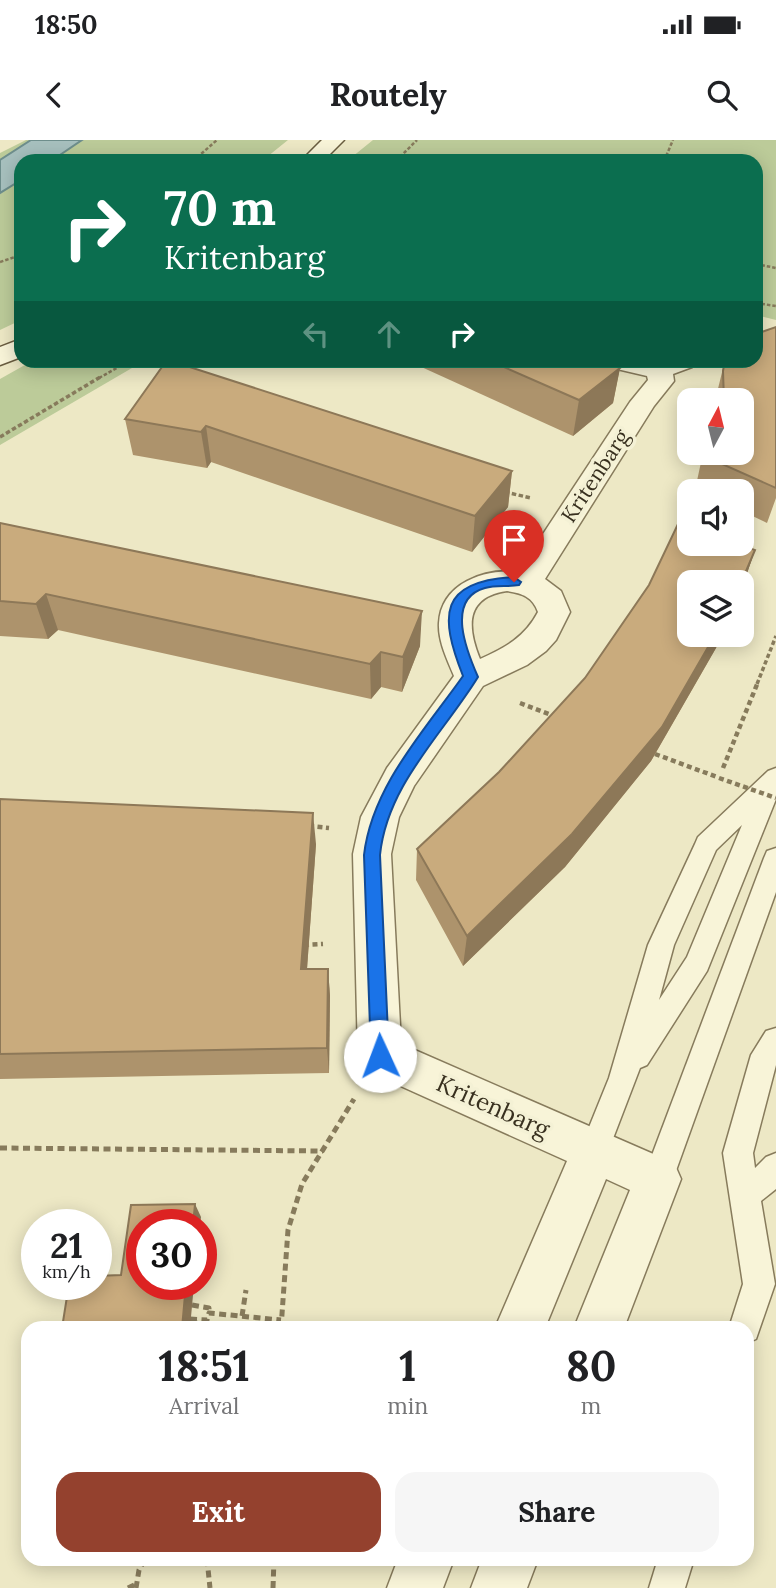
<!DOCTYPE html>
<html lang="en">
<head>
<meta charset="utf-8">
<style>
  body { margin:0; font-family:Lora,serif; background:#f6f6f6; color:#202124; height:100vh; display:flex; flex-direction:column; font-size:26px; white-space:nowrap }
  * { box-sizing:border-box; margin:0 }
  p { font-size:23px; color:#757577 }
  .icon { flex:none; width:38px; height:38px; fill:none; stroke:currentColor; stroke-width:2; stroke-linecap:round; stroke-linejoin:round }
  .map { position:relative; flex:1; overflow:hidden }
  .drawer { position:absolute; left:21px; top:1181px; width:733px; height:245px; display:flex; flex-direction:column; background:#fff; border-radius:21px; box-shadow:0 4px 18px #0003 }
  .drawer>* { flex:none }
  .top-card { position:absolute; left:14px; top:14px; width:749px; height:214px; border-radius:21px; box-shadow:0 4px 18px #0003; background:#0b6e4f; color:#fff; overflow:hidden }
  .needle { width:46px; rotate:7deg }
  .buttons { position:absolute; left:677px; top:248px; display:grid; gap:14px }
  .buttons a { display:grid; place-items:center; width:77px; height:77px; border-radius:14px; background:#fff; box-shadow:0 4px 18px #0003; font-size:35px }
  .speed { position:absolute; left:21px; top:1069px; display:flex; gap:14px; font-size:35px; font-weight:700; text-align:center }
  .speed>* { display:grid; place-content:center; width:91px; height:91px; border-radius:50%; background:#fff; box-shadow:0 4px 18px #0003; line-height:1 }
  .speed small { font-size:18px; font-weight:400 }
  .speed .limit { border:10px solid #d22; background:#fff; color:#111 }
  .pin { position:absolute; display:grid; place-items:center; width:60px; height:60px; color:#fff; margin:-72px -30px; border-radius:50% 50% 50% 0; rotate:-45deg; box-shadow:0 0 7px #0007 }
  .pin .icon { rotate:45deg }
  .me { position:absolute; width:77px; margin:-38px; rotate:358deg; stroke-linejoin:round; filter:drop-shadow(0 0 5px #0008) }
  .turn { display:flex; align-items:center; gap:24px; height:147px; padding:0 35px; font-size:32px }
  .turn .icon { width:91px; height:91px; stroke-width:2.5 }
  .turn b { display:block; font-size:49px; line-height:60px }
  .lanes { display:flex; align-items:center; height:66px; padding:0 35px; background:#0003; justify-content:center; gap:35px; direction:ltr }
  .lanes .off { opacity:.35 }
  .eta { display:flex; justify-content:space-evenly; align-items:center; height:119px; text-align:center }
  .eta b { font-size:42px; font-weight:800; line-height:49px }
  .action { display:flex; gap:14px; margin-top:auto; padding:14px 35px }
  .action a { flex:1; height:80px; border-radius:21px; background:#94412e; color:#fff; font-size:28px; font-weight:800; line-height:80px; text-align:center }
  .action a+a { background:#f6f6f6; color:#202124 }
  .status { display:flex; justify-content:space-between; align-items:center; height:49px; padding:0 35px; background:#fff; direction:ltr }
  .status svg { height:19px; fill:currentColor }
  header { display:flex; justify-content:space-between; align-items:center; height:91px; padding:0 35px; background:#fff; font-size:32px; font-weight:800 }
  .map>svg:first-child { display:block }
</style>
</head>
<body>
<div class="status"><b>18:50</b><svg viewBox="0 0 49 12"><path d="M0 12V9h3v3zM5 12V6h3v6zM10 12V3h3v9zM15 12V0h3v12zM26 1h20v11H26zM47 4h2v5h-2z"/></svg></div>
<header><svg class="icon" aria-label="back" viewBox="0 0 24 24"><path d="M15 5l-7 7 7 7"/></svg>Routely<svg class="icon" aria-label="search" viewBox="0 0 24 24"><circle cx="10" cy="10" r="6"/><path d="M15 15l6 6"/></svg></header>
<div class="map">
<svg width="776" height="1448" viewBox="0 0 776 1448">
  <rect width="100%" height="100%" fill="#ede8c5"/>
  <g fill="#bccb99">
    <path d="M26,0H288L262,21H21V180L0,190V13Z"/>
    <path d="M373,0H776V180L756,175V21H347Z"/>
    <path d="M32,221V220L144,221L0,305V239Z"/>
  </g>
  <path fill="#a7c0be" stroke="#6e8e8c" stroke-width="2" d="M31,0H82L51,21H21V40L0,53V20Z"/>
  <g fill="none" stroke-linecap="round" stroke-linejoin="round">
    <g stroke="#877b5c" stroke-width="3">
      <g id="service">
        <path d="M776,628V659L707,831L647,925L640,928L604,1022L594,1026L584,1022L579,1012L609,938L648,805L695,704L698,697L768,631ZM742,685L687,817L659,860L674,805L716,710Z"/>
        <path d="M776,708V752L673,1039L668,1049L658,1054L648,1049L643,1039L764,718L767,711Z"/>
        <path d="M776,888V925L753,1013L755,1028L766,1017L776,1013V1049L761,1061L775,1144L756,1199L747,1203V1188H729L743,1144L723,1013L751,915L766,891Z"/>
        <path d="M658,1419H694L685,1448H649Z"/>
      </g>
    </g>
    <g stroke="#877b5c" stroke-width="3">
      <g id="minor">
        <path d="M606,220L696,222L692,227L673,234L674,241L654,266L545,439L561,451L570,472L556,500L546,511L527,525L483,546L414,646L399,677L391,714L401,904L674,1023L681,1039L624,1188H574L630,1050L606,1039L545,1188H495L567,1021L365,930L358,916L353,714L361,677L387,628L454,536C447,519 438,501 439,483C441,443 485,428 518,432L630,262L648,240L647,236L617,229ZM507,451C522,453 533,457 538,472C525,497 505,508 480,519C467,487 465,457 507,451Z"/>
        <path d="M398,1419H454L443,1448H387Z"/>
        <path d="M482,1419H538L527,1448H471Z"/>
      </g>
    </g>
    <g stroke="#695c3f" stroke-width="3">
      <g id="secondary">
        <path d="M322,0H344L323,21H301Z"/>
        <path d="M21,199V217L0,225V207Z"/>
      </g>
    </g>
    <g stroke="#877b5c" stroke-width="2.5" stroke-dasharray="3.5 2" stroke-linecap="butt">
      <path d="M193,21L217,0"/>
      <path d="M396,21L417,0"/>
      <path d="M664,21L673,0"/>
      <path d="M0,122L21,115"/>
      <path d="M756,124L776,128"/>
      <path d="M756,163L776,166"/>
      <path d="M158,220L167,227"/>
      <path d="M99,238L131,220"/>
    </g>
    <g stroke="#877b5c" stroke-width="3.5" stroke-dasharray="4.5 2.5" stroke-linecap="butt">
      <path d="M0,297L102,236"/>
      <path d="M505,352L531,358"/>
      <path d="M757,544L776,496"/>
    </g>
    <g stroke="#877b5c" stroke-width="4.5" stroke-dasharray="5 3.5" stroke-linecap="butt">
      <path d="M520,563L554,576"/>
      <path d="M655,614L717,637"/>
      <path d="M723,628L758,542"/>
      <path d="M309,686L329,688"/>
      <path d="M304,805L323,804"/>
    </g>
    <g stroke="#877b5c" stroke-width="5" stroke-dasharray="7 4.5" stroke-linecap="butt">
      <path d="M0,1008L323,1011"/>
      <path d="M192,1165L209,1168V1173"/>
      <path d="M242,1176L246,1150"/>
      <path d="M190,1179L207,1180L209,1173L281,1180"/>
      <path d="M196,1188L200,1180"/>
      <path d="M281,1188L288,1090L302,1044L354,959"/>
      <path d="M207,1419L210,1448"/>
      <path d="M128,1448L136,1444"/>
      <path d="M136,1448L139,1430L145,1419"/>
      <path d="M273,1448L274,1419"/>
    </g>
    <use href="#service" fill="#f8f4d8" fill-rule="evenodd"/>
    <use href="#minor" fill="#f8f4d8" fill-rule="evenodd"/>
    <use href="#secondary" fill="#f8f4d8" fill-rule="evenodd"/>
    <path stroke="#877b5c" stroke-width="4.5" stroke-dasharray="5 3.5" stroke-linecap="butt" d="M719,638L776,658"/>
  </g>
  <g fill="#ad936c">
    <path d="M776,187V358L767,383L742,371V352H698L695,350L703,313H742V261H715L725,220H756Z"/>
    <path d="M167,220L512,331L508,367L472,412L211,322L207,328L133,315L125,279Z"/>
    <path d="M406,220H603L620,228L613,263L573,296Z"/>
    <path d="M0,383L420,506L402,552L381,547L371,559L58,490L48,499L0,496Z"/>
    <path d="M755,410L742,448V443L716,508L651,621L565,727L463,826L416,740L417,709Z"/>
    <path d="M0,659L316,704L307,829H328L330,856L329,933L0,939Z"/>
  </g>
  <g fill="#8d7858">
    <path d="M620,228L613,263L573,296L579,260Z"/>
    <path d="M206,286L211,322L207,328L201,292Z"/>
    <path d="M512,331L508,367L472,412L475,376Z"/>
    <path d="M755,410L742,448V443H741Z"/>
    <path d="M46,454L58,490L48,499L36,464Z"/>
    <path d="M422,471L420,506L402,552L403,517Z"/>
    <path d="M715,495H722L716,508L651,621L565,727L463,826L467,796Z"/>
    <path d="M381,512V547L371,559L370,524Z"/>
    <path d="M313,673L316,704L305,856L301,829Z"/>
    <path d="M328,829L330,856L329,933L327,908Z"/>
    <path d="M195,1064L201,1077L200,1085H193Z"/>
    <path d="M186,1144H194L190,1188H182Z"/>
  </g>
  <g fill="#c9ab7d" stroke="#8d7858" stroke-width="2">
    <path d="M776,187V348L704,316L705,313H742V261H724L723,231L725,220H756V194Z"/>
    <path d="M167,220H168L512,331L475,376L206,286L201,292L125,279Z"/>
    <path d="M488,220H603L620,228L579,260Z"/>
    <path d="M0,383L422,471L403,517L381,512L370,524L46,454L36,464L0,461Z"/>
    <path d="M678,384L690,388V404H738L755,410L741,443H690V495H715L662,587L572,694L467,796L417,709L499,632L585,538L649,445Z"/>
    <path d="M0,659L313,673L301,829H328L327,908L0,914Z"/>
    <path d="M195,1064L193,1085H142V1144H186L182,1188H62L69,1144H96V1136L121,1135L131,1065Z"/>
  </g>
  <path fill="#1a73e8" stroke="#114b97" stroke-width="2" d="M514,437L521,442L519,445C508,447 496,445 485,448C445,459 467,512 478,537C443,594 387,645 380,715L389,916L387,922L380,924L374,922L371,916L364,715C372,646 425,590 463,536C439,475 439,441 514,437Z"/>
  <g text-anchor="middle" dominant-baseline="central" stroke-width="7" stroke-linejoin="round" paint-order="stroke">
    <g font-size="21" fill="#38301f" stroke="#f4f1d5">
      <text transform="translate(595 336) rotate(-57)">Kritenbarg</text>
    </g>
    <g font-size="24" fill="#38301f" stroke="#f4f1d5">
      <text transform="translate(493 966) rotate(24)">Kritenbarg</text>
    </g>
  </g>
</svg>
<div class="buttons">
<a><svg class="needle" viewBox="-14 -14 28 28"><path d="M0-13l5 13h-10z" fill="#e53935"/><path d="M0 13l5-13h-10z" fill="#757577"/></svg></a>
<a><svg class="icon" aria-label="sound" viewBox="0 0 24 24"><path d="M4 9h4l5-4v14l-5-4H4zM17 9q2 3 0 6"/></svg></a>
<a><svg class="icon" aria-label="layers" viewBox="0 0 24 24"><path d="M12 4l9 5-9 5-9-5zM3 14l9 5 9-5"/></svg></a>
</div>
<div class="speed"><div>21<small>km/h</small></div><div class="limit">30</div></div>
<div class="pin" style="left:514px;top:442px;background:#d93025"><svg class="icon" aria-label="arrive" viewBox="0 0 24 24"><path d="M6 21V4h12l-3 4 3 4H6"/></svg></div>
<svg class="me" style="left:380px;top:916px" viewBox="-20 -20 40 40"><circle r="19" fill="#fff"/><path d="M0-13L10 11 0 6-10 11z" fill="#1a73e8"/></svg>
<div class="top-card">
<div class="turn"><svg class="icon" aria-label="right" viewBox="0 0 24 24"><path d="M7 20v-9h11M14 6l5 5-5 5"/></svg><div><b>70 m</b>Kritenbarg</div></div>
<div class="lanes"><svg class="icon off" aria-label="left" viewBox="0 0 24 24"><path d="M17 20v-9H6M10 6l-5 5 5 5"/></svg><svg class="icon off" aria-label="ahead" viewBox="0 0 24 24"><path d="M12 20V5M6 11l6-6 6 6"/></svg><svg class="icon" aria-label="right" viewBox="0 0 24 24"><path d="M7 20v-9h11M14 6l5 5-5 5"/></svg></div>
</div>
<section class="drawer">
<div class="eta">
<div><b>18:51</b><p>Arrival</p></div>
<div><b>1</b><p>min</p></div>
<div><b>80</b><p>m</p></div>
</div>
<div class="action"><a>Exit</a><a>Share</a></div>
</section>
</div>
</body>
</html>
